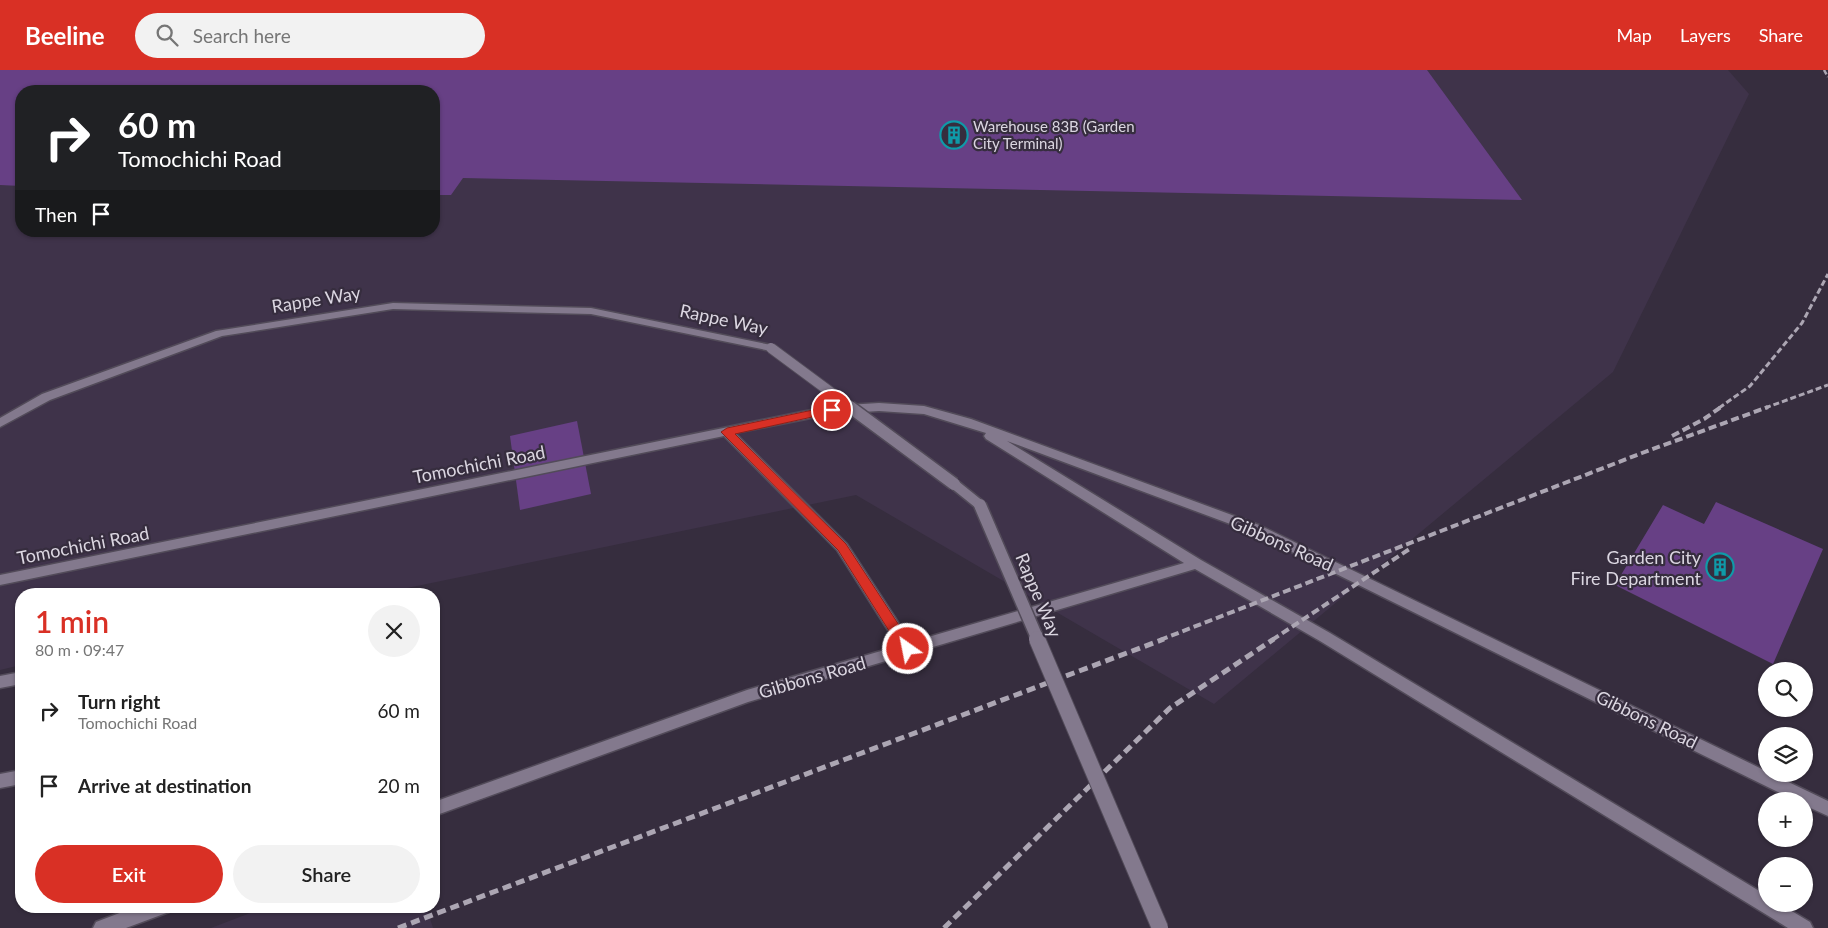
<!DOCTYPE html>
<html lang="en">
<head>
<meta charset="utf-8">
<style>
  body { margin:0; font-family:Lato,sans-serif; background:#f2f2f2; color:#222; height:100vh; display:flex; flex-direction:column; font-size:19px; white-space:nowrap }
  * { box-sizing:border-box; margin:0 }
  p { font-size:16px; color:#767676 }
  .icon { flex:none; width:28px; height:28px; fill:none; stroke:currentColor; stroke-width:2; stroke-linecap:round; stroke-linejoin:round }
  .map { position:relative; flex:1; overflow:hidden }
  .details { position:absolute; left:15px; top:518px; width:425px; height:325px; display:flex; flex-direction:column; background:#fff; border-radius:20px; box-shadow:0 1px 4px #0004 }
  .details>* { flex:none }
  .guide { position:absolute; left:15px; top:15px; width:425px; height:152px; border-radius:20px; box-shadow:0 1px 4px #0004; background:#202124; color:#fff; overflow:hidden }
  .buttons { position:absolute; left:1758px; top:592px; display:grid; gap:10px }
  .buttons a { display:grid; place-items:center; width:55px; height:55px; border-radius:50%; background:#fff; box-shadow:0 1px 4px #0004; font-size:25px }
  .pin { position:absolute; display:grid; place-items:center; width:42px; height:42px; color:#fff; margin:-21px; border:2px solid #fff; border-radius:50%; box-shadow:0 1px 5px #0007 }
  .me { position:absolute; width:55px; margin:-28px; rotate:327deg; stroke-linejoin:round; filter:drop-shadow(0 0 4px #0008) }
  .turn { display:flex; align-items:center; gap:18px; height:105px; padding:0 20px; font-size:22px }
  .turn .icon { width:65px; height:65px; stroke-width:2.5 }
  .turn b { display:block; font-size:35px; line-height:42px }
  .then { display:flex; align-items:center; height:48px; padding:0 20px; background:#0003; gap:10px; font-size:19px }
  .round { display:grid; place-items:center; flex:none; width:52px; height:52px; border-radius:26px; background:#f2f2f2 }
  .summary { display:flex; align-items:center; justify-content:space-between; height:85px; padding:0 20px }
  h1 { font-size:30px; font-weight:600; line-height:38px; color:#d93025 }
  .action { display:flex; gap:10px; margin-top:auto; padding:10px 20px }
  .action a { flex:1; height:58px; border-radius:30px; background:#d93025; color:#fff; font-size:20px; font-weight:600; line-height:58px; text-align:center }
  .action a+a { background:#f2f2f2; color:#222 }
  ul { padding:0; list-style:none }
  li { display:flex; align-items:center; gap:15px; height:75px; padding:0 20px }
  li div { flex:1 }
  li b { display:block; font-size:19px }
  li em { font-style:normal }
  header { display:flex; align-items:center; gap:30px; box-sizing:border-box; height:70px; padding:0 25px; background:#d93025; color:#fff }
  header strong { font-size:24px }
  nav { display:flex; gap:28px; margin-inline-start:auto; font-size:18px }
  .search { width:350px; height:45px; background:#f2f2f2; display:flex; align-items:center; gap:12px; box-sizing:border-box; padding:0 18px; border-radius:28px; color:#767676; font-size:19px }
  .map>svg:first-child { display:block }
</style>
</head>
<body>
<header>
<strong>Beeline</strong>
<div class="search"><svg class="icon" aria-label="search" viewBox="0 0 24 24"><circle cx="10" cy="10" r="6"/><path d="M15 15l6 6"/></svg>Search here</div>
<nav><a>Map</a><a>Layers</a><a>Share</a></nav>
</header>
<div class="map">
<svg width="1828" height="858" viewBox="0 0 1828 858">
  <rect width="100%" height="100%" fill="#362d3e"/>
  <g fill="#3f334a" fill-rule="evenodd">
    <path d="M0,0H1728L1749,24L1613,302L1214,634L856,425L378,524H21V595L0,600ZM21,21H434V161H21Z"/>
    <path d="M268,836H426L433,858H211Z"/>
  </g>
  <g fill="#674085">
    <path d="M0,0H1427L1522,130L463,108L451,125H434V21H21V116L0,115Z"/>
    <path d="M577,351L591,424L520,440L510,366Z"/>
    <path d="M1716,432L1823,479L1773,594L1615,515L1663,435L1704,454Z"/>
  </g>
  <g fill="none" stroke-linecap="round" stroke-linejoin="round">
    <g stroke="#524b59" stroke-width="3">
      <g id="minor">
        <path d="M393,233L591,238L771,275L776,278L771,281L591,244L393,239L222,266L50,330L0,357V348L42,324L216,261Z"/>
        <path d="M879,333L924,336L971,349L1259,455L1766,701V704H1772L1828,731V746L1804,735V731H1796L1249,461L1007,371L1201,490L1330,563L1766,825V834H1780L1810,852L1813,858H1788L1320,571L1195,499L748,632L434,746V732L747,620L898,576L837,480L724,366L0,515V505L831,336ZM879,341L924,344L986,363L984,366L986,369L1184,493L911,572L847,474L735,363L831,344Z"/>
        <path d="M954,410L958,411L984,432L986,435L984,438H976L950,417L948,414L950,411Z"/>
        <path d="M21,602V614L0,618V606Z"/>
        <path d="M21,700V714L0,718V704Z"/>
        <path d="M138,836H172L169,842L126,858H93L96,852Z"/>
      </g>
    </g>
    <use href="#minor" fill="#83798d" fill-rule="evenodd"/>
    <path stroke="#aca6b3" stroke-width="2.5" stroke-dasharray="5 2.5" stroke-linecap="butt" d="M1824,0L1828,7"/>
    <g stroke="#aca6b3" stroke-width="3" stroke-dasharray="6 3" stroke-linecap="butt">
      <path d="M1719,338L1750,316L1802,253L1828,204"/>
      <path d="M1765,338L1828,315"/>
    </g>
    <g stroke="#aca6b3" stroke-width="4" stroke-dasharray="8 4" stroke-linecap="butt">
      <path d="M1672,366L1704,349L1721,337"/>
      <path d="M1160,570L1642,383L1768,337"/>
      <path d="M1272,570L1411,478"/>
    </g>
    <g stroke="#aca6b3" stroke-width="5" stroke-dasharray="9 5" stroke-linecap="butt">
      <path d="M398,858L1164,569"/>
      <path d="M944,858L1170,638L1274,569"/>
    </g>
    <g stroke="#524b59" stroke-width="12" stroke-linecap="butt">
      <path id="minor-bridge-far2" d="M771,278L852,338"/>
    </g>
    <g stroke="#524b59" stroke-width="15" stroke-linecap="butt">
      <g id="minor-bridge-far1">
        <path d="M850,337L954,414"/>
        <path d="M980,435L1038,570"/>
      </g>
    </g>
    <g stroke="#524b59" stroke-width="18" stroke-linecap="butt">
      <path id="minor-bridge" d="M1037,569L1160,858"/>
    </g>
    <use href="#minor-bridge-far2" stroke="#83798d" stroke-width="10"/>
    <use href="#minor-bridge-far1" stroke="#83798d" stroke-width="12"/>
    <use href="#minor-bridge" stroke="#83798d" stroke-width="16"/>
  </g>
  <path fill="#d93025" stroke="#8d1f18" d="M832,336L837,340L835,342L735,364L846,474L912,575L914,579L912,583L908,584L903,583L838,480L721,362L727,358Z"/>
  <defs>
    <g id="building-ring" transform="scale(1.4375)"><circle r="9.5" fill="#362d3e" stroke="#0f9aa8" stroke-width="1.5"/><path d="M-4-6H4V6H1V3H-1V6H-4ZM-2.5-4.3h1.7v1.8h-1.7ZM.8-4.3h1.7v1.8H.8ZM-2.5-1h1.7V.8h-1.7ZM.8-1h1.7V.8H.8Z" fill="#0f9aa8"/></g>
  </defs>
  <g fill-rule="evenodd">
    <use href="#building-ring" x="954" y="65"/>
    <use href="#building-ring" x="1720" y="497"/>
  </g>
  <g text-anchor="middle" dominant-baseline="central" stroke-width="4.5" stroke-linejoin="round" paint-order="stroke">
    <g font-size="15" fill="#dbd6e1" stroke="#362d3e" text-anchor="start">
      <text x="973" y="56">Warehouse 83B (Garden<tspan x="973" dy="17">City Terminal)</tspan></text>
    </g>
    <g font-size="18" fill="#dbd6e1" stroke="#362d3e">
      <text transform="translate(316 229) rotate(-9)">Rappe Way</text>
      <text transform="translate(724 249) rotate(12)">Rappe Way</text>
      <text transform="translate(479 394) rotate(-11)">Tomochichi Road</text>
      <text transform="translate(1282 473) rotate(24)">Gibbons Road</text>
      <text transform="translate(83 475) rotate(-11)">Tomochichi Road</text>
      <text transform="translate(1039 525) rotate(67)">Rappe Way</text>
      <text transform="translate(812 607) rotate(-16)">Gibbons Road</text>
      <text transform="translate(1647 649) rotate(26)">Gibbons Road</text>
    </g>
    <g font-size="18" fill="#dbd6e1" stroke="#362d3e" text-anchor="end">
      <text x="1701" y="487">Garden City<tspan x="1701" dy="21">Fire Department</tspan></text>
    </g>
  </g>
</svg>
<div class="buttons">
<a><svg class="icon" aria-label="search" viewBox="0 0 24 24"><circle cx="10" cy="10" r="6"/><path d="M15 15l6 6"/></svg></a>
<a><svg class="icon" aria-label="layers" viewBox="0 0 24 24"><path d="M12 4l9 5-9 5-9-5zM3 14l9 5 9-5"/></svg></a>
<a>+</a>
<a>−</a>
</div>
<div class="pin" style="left:832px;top:340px;background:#d93025"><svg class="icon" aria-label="arrive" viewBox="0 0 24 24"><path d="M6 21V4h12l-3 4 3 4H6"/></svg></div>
<svg class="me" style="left:908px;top:579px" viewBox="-20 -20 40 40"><circle r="17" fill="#d93025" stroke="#fff" stroke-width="3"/><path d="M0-11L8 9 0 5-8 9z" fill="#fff"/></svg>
<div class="guide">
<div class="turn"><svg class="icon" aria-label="right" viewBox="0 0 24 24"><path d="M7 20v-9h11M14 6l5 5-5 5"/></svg><div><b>60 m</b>Tomochichi Road</div></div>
<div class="then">Then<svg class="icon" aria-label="arrive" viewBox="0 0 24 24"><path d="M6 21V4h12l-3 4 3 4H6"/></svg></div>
</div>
<section class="details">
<div class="summary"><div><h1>1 min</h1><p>80 m · 09:47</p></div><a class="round"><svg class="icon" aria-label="close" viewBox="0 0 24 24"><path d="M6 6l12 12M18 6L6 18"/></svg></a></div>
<ul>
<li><svg class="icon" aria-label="right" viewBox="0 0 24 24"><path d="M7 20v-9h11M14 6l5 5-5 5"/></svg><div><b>Turn right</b><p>Tomochichi Road</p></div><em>60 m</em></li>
<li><svg class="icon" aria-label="arrive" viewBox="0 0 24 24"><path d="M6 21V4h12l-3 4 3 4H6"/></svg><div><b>Arrive at destination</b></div><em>20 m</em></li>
</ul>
<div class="action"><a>Exit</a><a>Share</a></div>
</section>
</div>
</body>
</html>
